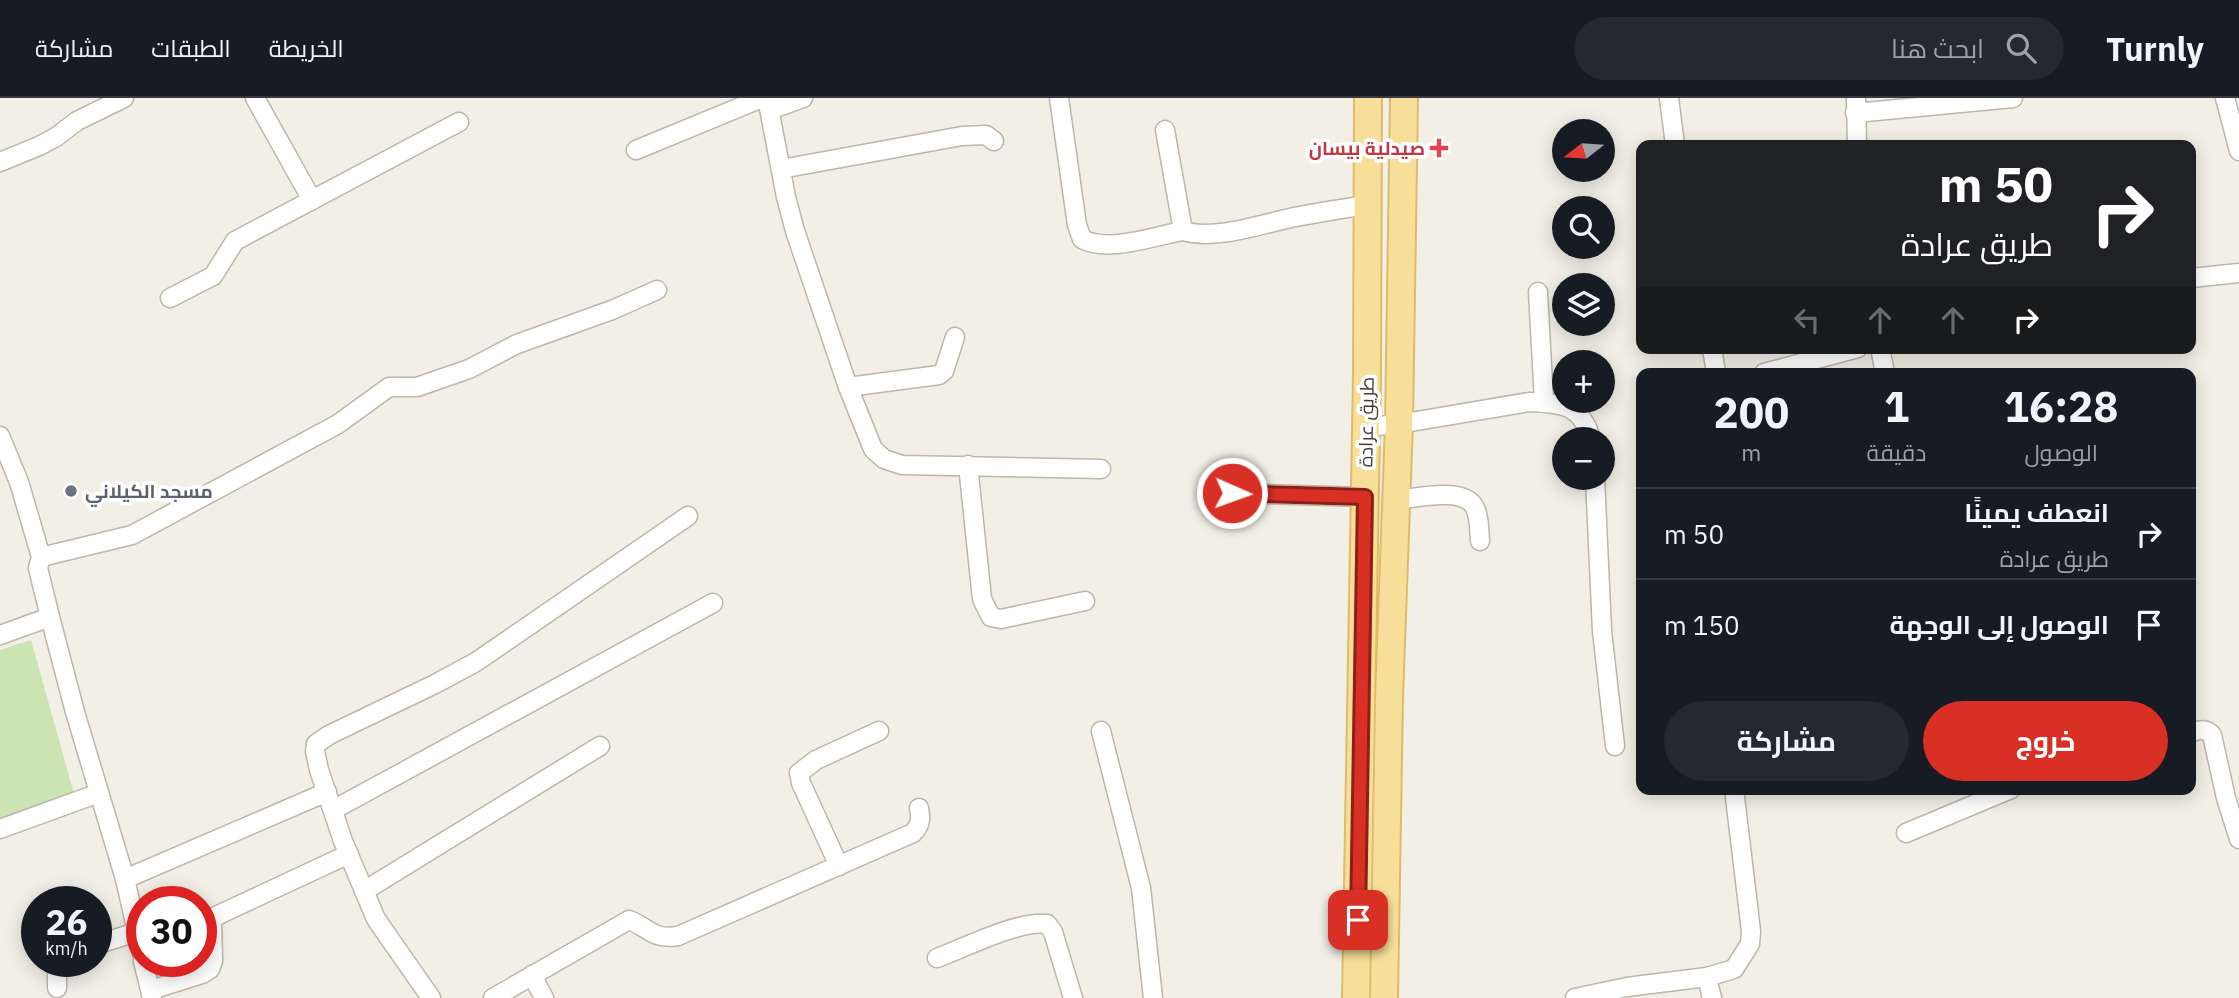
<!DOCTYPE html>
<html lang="ar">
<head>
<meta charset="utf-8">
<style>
  body { margin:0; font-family:"IBM Plex Sans",Cairo,sans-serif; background:#242831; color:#f1f3f6; direction:rtl; height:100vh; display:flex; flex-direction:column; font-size:26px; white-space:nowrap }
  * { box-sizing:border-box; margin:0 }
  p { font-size:23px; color:#9ea1a6 }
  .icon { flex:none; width:38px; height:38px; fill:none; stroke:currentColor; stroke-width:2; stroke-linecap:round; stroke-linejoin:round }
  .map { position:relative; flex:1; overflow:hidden; direction:ltr }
  .sheet { position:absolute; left:1636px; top:270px; width:560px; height:427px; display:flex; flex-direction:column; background:#171b24; border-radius:14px; box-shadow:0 4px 18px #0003; direction:rtl }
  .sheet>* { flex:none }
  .hud { position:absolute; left:1636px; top:42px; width:560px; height:214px; border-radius:14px; box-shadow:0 4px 18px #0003; direction:rtl; background:#202124; color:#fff; overflow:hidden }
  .needle { width:46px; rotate:253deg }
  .controls { position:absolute; left:1552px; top:21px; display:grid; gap:14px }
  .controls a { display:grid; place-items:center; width:63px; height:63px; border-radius:50%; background:#171b24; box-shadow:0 4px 18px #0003; font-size:35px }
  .speed { position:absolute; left:21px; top:788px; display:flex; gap:14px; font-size:35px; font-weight:700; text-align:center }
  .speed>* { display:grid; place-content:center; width:91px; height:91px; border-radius:50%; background:#171b24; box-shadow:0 4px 18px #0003; line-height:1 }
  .speed small { font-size:18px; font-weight:400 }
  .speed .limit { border:10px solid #d22; background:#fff; color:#111 }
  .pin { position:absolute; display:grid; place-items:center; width:60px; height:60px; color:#fff; margin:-30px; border-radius:14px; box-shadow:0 4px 10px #0006 }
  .me { position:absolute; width:77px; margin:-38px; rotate:92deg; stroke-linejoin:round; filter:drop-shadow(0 0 5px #0008) }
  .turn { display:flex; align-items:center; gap:24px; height:147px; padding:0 28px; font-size:32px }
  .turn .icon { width:91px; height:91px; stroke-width:2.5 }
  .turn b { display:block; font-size:49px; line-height:60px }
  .lanes { display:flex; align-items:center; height:66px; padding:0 28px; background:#0003; justify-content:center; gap:35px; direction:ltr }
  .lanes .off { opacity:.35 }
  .eta { display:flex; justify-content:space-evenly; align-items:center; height:119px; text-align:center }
  .eta b { font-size:42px; font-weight:700; line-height:49px }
  .action { display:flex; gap:14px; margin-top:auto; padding:14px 28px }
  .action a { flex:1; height:80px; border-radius:42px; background:#d93025; color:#fff; font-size:28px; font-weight:700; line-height:80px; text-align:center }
  .action a+a { background:#242831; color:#f1f3f6 }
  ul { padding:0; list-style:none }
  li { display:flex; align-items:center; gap:21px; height:91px; padding:0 28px; border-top:2px solid #363941 }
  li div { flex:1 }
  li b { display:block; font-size:26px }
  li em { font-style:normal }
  header { display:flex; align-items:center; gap:42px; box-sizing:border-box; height:98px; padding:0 35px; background:#171b24; border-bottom:2px solid #363941 }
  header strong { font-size:33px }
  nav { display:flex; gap:38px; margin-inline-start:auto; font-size:24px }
  .search { width:490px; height:63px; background:#242831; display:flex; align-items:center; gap:18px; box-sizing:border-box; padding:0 24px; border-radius:38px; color:#9ea1a6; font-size:26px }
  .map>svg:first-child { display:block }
</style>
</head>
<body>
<header>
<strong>Turnly</strong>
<div class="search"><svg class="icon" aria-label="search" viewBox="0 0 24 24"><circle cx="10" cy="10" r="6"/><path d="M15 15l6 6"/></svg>ابحث هنا</div>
<nav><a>الخريطة</a><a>الطبقات</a><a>مشاركة</a></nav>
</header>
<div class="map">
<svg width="2239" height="900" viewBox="0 0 2239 900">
  <rect width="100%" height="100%" fill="#f2efe6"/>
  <path fill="#cce4b1" d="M31,542L76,703L0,729V552Z"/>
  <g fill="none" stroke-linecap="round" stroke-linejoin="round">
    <g stroke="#bdb6a9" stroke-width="21">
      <g id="street">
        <path d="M255,0L312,102L459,24"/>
        <path d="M767,0L786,99L795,133L848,289L873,351L884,361L902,367L1101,371"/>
        <path d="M1059,0L1077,127L1082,141C1108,155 1154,138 1183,133C1213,142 1256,128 1286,121C1313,115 1340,111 1367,107"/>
        <path d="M1669,0L1675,47"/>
        <path d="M1856,0L1857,47"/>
        <path d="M2225,0L2239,53"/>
        <path d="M770,12L803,0"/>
        <path d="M1855,15L2013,0"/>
        <path d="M1165,32L1183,133"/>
        <path d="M636,52L762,0"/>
        <path d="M0,64L39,48L56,39L77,23L124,0"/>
        <path d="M781,71L962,38L986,37L994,43"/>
        <path d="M2191,180L2239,175"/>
        <path d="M1538,194L1544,304"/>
        <path d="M170,200L213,178L235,143L312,102"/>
        <path d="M1712,250L1716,275"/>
        <path d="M1880,250L1885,275"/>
        <path d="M1764,275L1858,250"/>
        <path d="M848,289L939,277L944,273L955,239"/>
        <path d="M1366,329L1399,326L1529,304C1562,305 1582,307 1591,341"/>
        <path d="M0,338L19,384L41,459L38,470L50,519L75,614L125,781L142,856"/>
        <path d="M968,367L982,501L991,519L1001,521L1085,503"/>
        <path d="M1595,380L1602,533L1615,648"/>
        <path d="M1232,395L1365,399"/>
        <path d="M1396,402C1416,400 1465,388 1475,410C1480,420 1479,433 1480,443"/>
        <path d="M41,459L132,437L338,326L389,289H417L469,271L517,246L612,212L657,192"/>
        <path d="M0,537L50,519"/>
        <path d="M1101,633L1141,790L1153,900"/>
        <path d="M2191,634C2200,632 2206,630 2212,637L2226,700L2239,741"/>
        <path d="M333,712L713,505"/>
        <path d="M0,731L99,695"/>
        <path d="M1906,735L2011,691"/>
        <path d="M839,768L801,685L799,675L816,662L879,633"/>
        <path d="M125,781L327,694"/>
        <path d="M364,793L600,648"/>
        <path d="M96,847L136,834"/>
        <path d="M937,860C964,850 1019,822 1047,826L1053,834L1073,900"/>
        <path d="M143,863L152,900"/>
        <path d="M532,877L544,900"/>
        <path d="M1707,879L1712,900"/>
        <path d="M57,890V876L66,863"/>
        <path d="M151,892L202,876L210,871L213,863L212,824L216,818L349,756"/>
        <path d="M431,900L376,821L343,743L319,672L315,653L316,646L329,637L435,586L476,564L688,418"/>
        <path d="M493,900L629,822C650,830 652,842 678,838L913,735C921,727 921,720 919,710"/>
        <path d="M1575,900L1627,889L1707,879L1734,871L1750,846L1751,833L1734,691"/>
      </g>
    </g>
    <g stroke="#dcbc6a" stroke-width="30">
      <g id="primary">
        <path d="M1356,900L1367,276L1368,0"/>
        <path d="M1384,900L1389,600L1399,326L1404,0"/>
      </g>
    </g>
    <use href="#street" stroke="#fff" stroke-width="18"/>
    <use href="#primary" stroke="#f8df99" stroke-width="26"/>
  </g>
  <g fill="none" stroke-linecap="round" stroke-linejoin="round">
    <g stroke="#8d1f18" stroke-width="18">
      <path id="route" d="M1232,395L1365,399L1358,822"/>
    </g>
    <use href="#route" stroke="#d93025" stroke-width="12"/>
  </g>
  <path fill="#e0444e" stroke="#fff" stroke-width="2.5" d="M1435.5 39.5h7v7h7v7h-7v7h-7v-7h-7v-7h7z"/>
  <circle fill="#6b7280" stroke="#fff" stroke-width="2.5" cx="71" cy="393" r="7"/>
  <g text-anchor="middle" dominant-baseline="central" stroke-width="7" stroke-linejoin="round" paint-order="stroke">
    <g font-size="19" font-weight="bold" fill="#be3a42" stroke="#fff" text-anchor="end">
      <text x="1425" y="50">صيدلية بيسان</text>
    </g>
    <g font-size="19" fill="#443f36" stroke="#fff">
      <text transform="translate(1366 324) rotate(-89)">طريق عرادة</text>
    </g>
    <g font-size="19" font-weight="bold" fill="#5b616d" stroke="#fff" text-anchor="start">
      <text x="85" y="393">مسجد الكيلاني</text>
    </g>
  </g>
</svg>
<div class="controls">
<a><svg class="needle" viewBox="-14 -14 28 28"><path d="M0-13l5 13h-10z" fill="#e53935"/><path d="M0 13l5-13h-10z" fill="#9ea1a6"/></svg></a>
<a><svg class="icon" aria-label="search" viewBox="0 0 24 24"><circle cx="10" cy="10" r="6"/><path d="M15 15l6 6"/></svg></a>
<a><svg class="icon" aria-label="layers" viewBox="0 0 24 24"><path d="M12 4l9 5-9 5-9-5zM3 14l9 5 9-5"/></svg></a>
<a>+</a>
<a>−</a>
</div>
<div class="speed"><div>26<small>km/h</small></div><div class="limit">30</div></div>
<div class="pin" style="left:1358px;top:822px;background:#d93025"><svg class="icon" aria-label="arrive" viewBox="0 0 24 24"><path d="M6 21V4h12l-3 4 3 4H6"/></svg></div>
<svg class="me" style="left:1232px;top:395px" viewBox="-20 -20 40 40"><circle r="17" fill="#d93025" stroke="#fff" stroke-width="3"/><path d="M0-11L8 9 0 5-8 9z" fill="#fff"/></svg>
<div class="hud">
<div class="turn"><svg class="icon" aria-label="right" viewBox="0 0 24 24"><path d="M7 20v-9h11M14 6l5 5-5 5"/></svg><div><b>50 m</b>طريق عرادة</div></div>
<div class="lanes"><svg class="icon off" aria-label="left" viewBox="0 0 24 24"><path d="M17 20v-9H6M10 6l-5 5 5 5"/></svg><svg class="icon off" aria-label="ahead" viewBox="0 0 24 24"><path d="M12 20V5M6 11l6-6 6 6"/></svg><svg class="icon off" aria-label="ahead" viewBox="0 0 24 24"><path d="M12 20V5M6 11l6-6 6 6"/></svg><svg class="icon" aria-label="right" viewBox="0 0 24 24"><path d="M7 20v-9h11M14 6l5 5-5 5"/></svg></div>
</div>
<section class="sheet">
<div class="eta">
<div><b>16:28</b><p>الوصول</p></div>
<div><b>1</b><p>دقيقة</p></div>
<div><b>200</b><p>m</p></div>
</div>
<ul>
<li><svg class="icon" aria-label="right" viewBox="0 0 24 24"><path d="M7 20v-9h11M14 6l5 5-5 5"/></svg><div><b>انعطف يمينًا</b><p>طريق عرادة</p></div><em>50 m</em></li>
<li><svg class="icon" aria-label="arrive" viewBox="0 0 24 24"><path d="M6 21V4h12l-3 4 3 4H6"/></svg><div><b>الوصول إلى الوجهة</b></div><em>150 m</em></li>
</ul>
<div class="action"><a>خروج</a><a>مشاركة</a></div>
</section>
</div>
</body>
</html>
